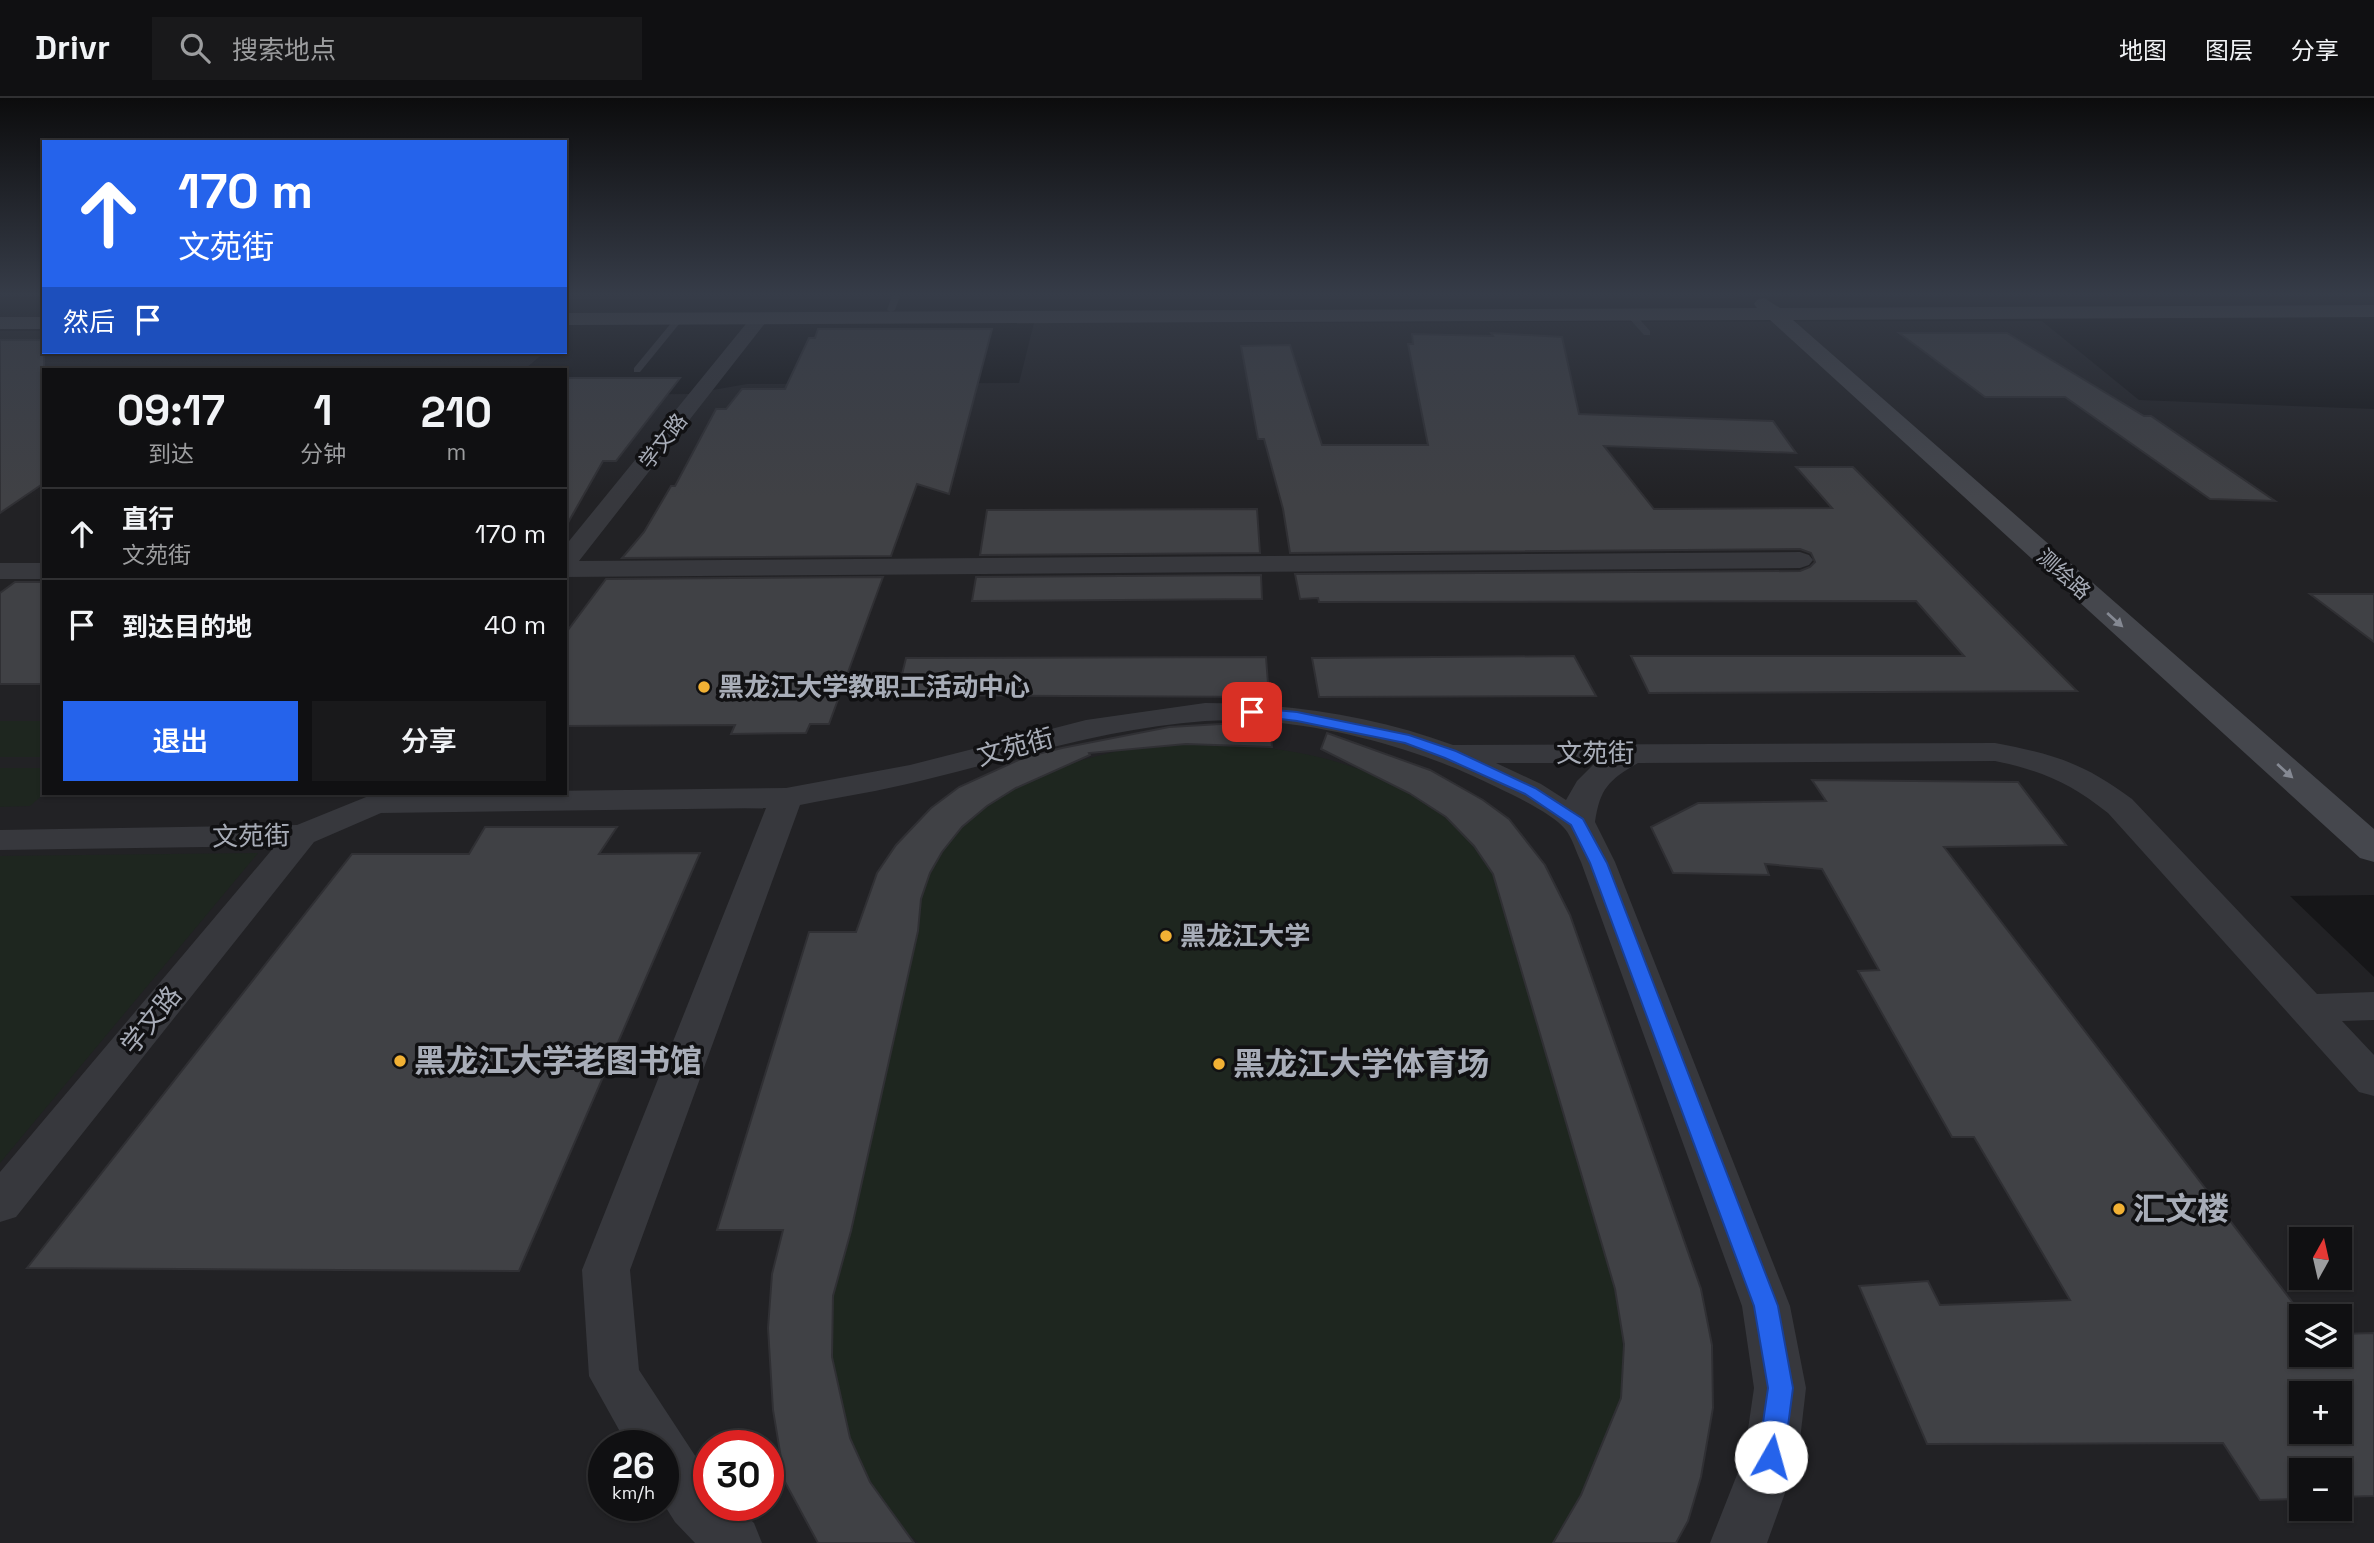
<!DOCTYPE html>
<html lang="zh">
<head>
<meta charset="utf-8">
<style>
  body { margin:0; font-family:"Space Grotesk","Noto Sans SC",sans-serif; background:#19191b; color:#f1f3f6; height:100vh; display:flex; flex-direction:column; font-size:26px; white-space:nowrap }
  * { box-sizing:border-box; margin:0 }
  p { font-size:23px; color:#9c9d9f }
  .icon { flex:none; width:38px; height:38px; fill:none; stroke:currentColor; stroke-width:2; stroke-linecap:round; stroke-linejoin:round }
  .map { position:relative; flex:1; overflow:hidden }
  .drawer { position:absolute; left:42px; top:270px; width:525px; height:427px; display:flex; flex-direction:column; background:#101012; border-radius:0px; box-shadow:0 2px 5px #0004,0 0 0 2px #303032 }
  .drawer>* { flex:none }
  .banner { position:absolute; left:42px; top:42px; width:525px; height:214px; border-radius:0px; box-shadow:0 2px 5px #0004,0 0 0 2px #303032; background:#2563eb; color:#fff; overflow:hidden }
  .needle { width:46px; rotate:8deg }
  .controls { position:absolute; left:2289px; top:1129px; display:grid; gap:14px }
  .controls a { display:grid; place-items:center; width:63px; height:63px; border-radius:0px; background:#101012; box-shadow:0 2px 5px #0004,0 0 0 2px #303032; font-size:35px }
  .speed { position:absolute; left:588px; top:1332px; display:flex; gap:14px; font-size:35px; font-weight:700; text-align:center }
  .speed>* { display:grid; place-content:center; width:91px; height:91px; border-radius:50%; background:#101012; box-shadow:0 2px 5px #0004,0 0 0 2px #303032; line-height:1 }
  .speed small { font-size:18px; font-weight:400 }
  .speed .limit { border:10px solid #d22; background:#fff; color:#111 }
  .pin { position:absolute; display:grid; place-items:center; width:60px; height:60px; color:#fff; margin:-30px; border-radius:14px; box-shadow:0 4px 10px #0006 }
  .me { position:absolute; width:77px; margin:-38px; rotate:7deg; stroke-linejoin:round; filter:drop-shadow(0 0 5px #0008) }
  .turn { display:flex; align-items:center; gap:24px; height:147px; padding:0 21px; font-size:32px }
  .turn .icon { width:91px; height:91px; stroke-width:2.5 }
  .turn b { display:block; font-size:49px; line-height:60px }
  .then { display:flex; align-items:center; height:66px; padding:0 21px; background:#0003; gap:14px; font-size:26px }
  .eta { display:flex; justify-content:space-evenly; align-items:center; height:119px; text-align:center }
  .eta b { font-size:42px; font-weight:600; line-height:49px }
  .button { display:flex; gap:14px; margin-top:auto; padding:14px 21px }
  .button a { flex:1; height:80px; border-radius:0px; background:#2563eb; color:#fff; font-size:28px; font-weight:600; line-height:80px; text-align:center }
  .button a+a { background:#19191b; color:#f1f3f6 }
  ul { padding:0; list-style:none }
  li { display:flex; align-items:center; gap:21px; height:91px; padding:0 21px; border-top:2px solid #303032 }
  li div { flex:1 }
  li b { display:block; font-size:26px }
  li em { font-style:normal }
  header { display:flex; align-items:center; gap:42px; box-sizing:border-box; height:98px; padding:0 35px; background:#101012; border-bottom:2px solid #303032 }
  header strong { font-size:33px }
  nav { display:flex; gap:38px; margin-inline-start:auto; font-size:24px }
  .search { width:490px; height:63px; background:#19191b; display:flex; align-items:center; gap:18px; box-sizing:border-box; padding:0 24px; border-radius:0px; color:#9c9d9f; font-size:26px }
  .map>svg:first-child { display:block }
</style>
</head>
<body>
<header>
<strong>Drivr</strong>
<div class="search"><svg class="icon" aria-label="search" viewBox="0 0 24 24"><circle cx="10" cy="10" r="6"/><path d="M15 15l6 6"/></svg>搜索地点</div>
<nav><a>地图</a><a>图层</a><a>分享</a></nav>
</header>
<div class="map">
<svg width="2374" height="1445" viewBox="0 0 2374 1445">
  <rect width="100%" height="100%" fill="#161618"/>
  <g fill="#222225" fill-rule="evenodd">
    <path d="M565,198H1733L1735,200L565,201Z"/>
    <path d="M2042,223L2139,302L2374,311V797L2290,798L2374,879V1445H0V233H44V254H545L525,271H44V695H565V297L690,296L747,286L1019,285L1034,225ZM2301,1141H2340V1180H2301ZM2301,1218H2340V1256H2301ZM2301,1295H2340V1334H2301ZM604,1348H663V1407H604ZM709,1348H768V1407H709ZM2301,1372H2340V1410H2301Z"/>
  </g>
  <g fill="#1e261f">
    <rect x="0" y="623" width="44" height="36"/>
    <path d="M1186,646C1299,644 1431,671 1493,776L1615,1191C1621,1226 1627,1263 1621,1299C1614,1342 1575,1407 1553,1445H919L905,1433L870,1384L850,1340L832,1259L833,1198L921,801C927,784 933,766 943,752C984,696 1056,666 1122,652C1142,648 1165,648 1186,646Z"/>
    <path d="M0,670H44L45,695L30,708L0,709Z"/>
    <path d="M258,755L0,1065V758Z"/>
  </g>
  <g fill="#404145" stroke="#303034" stroke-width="2" fill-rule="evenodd">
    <path d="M818,231H992L949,396L917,386L891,458L622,460L644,434L671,388H675L716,311H726L742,291H785L809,240H815Z"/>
    <path d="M1491,235L1562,239L1579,316L1773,323L1796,355L1604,348L1654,411L1832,410L1796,369H1853L2077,593L1649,595L1631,558H1964L1916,503L1319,504L1318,500L1300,501L1295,476L1800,473L1810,469L1815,464L1811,455L1800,451L1290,455L1283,411L1264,341H1258L1241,248L1290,247L1322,347H1428L1408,246H1413L1412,236L1493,238Z"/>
    <path d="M1899,235H2007L2144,318H2151L2275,403L2210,401L2065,299H1985Z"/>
    <path d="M0,242H44V385L0,415Z"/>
    <path d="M565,280H680L616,363H603L565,430Z"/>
    <path d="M1257,411L1260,455L980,457L987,412Z"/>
    <path d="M1261,477L1262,501L972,503L976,479Z"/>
    <path d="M883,479L829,626H810L806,635L731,636L735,627L565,628V536L606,481Z"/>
    <path d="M15,484H44V586H0V495Z"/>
    <path d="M2310,496H2374V544Z"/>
    <path d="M1574,558L1596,598L1319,599L1312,560Z"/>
    <path d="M1266,559L1269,599L897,597L906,560Z"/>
    <path d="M1238,625L1270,627L1272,649L1186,646L1089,655L1090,657L1016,690L987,708L962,729L942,754L930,775L921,801L918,833L851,1133L833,1198L832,1259L850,1340L870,1384L914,1445H818L785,1384L773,1312L768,1230L772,1176L783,1132H717L809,834H856L877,775L896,747L931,710L959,689L1025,659L1062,650L1169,629Z"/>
    <path d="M1327,635L1430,672L1483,702L1509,721L1545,767L1570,817L1701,1191L1712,1247L1713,1310L1701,1379L1688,1423L1676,1445H1553L1581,1397L1621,1300L1624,1246L1615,1191L1493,776L1474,748L1446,719L1409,695L1321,651Z"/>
    <path d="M1812,682L2018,684L2066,747L1944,749L2303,1218L2301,1256H2340V1236L2374,1235V1398L2340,1399V1372H2301V1401L2260,1402L2223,1345L1927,1346L1859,1188L1928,1183L1940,1207L2070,1202L1974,1039H1952L1858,873L1879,872L1822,771L1765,766L1769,777L1673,775L1651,729L1698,705L1826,703ZM2301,1295H2340V1334H2301Z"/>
    <path d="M485,729H617L599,756L700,755L519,1173L27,1170L352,756H469Z"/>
  </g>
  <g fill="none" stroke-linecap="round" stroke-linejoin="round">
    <g fill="#37383d" fill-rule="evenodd">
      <path d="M892,198H900L895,212L891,214L887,212Z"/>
      <path d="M1627,214H1633L1650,233V237H1644L1627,218Z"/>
      <path d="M677,218L684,220L640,274H634V270Z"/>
    </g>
    <g fill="#37383d" fill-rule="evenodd">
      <path d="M760,215L766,216L769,220L766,224L579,463L1800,454L1809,457L1813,462L1809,467L1800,470L565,479V448L754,216Z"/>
      <rect x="0" y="465" width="44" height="16"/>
      <path d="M1205,605C1288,605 1375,618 1453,647L1995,645C2053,656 2084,665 2132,701L2317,896L2374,894V922L2342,923L2374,957V998L2359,994L2108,715C2070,685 2043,673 1995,663L1638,665C1609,682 1600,690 1595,724L1615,764L1790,1208L1806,1290L1798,1359L1767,1445H1710L1744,1359L1754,1290L1742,1208L1581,764C1576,754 1572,739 1565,731C1551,713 1494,688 1473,678C1397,643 1290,617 1205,623C1108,630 1014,660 920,683C880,693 840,699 800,707L630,1172L639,1272L709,1379V1407H735L754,1425L762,1445H695L675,1424L663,1405V1348H628L589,1278L582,1172L766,710L381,715L314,744L16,1119L0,1124V1074L275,748L0,752V732L297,727L376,695L786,690L910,667L1086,622ZM1496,665H1595L1577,683L1566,702L1541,686Z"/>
    </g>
    <g fill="#45474d" fill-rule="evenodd">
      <path d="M1764,200L1780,210L2374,207V219L1793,222L2374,731V764L2360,760L1770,222L565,227V215L1757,210L1754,206L1757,202Z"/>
      <rect x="0" y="219" width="44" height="12"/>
    </g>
  </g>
  <defs><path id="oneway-solid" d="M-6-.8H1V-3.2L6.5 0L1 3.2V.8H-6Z" transform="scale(1.75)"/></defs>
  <g fill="#858993">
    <use href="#oneway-solid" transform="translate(2115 522) rotate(42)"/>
    <use href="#oneway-solid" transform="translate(2285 673) rotate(42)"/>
  </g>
  <linearGradient id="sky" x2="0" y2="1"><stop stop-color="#0c0c0d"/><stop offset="0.49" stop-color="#363c48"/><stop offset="1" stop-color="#363c48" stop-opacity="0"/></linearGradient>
  <rect width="2374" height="400" fill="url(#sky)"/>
  <path fill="#2563eb" stroke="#184099" stroke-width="2" d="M1252,610L1297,614L1409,637L1456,653L1535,690L1583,721L1607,765L1778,1208L1793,1290L1784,1359L1780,1368L1771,1371L1762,1368L1758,1359L1768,1290L1754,1208L1590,765L1571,727L1525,696L1445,660L1405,645L1297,623L1247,617L1245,614Z"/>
  <g fill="#f2b134" stroke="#111113" stroke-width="2.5">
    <circle cx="704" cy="589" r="7"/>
    <circle cx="1166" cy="838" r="7"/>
    <circle cx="400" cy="963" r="7"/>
    <circle cx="1219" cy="966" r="7"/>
    <circle cx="2119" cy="1111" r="7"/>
  </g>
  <g text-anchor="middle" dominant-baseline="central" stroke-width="7" stroke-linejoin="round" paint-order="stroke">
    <g font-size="21" fill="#a8adb8" stroke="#111113">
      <text transform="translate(663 343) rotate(-52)">学文路</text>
      <text transform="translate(2064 476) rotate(42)">测绘路</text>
    </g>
    <g font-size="26" font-weight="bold" fill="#a8adb8" stroke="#111113" text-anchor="start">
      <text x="718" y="589">黑龙江大学教职工活动中心</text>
      <text x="1180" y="838">黑龙江大学</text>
    </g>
    <g font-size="26" fill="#a8adb8" stroke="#111113">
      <text transform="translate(1015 649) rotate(-15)">文苑街</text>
      <text x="1595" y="655">文苑街</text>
      <text transform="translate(251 738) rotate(-1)">文苑街</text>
      <text transform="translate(151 922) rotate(-51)">学文路</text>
    </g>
    <g font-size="32" font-weight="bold" fill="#a8adb8" stroke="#111113" text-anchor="start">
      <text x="414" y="963">黑龙江大学老图书馆</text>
      <text x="1233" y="966">黑龙江大学体育场</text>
      <text x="2133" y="1111">汇文楼</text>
    </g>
  </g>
</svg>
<div class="controls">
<a><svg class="needle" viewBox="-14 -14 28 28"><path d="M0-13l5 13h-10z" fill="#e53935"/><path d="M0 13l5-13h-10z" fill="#9c9d9f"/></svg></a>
<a><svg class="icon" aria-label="layers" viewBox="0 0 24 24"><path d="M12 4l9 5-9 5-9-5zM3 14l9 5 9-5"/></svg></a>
<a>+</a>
<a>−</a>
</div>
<div class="speed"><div>26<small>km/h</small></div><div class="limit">30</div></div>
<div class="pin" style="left:1252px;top:614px;background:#d93025"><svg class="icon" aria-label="arrive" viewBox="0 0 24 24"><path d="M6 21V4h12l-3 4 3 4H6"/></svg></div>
<svg class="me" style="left:1771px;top:1359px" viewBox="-20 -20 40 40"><circle r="19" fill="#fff"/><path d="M0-13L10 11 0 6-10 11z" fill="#2563eb"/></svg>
<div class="banner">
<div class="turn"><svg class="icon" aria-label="ahead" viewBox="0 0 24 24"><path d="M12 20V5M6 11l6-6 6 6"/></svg><div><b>170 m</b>文苑街</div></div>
<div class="then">然后<svg class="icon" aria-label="arrive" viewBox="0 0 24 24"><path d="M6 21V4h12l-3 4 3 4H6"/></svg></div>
</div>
<section class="drawer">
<div class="eta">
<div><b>09:17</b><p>到达</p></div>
<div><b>1</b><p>分钟</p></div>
<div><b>210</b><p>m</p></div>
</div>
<ul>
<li><svg class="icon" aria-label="ahead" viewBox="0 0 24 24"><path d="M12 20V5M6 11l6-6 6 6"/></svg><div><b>直行</b><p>文苑街</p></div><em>170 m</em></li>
<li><svg class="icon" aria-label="arrive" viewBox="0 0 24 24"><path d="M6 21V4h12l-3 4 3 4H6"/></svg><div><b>到达目的地</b></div><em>40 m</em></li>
</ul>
<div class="button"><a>退出</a><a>分享</a></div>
</section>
</div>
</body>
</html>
